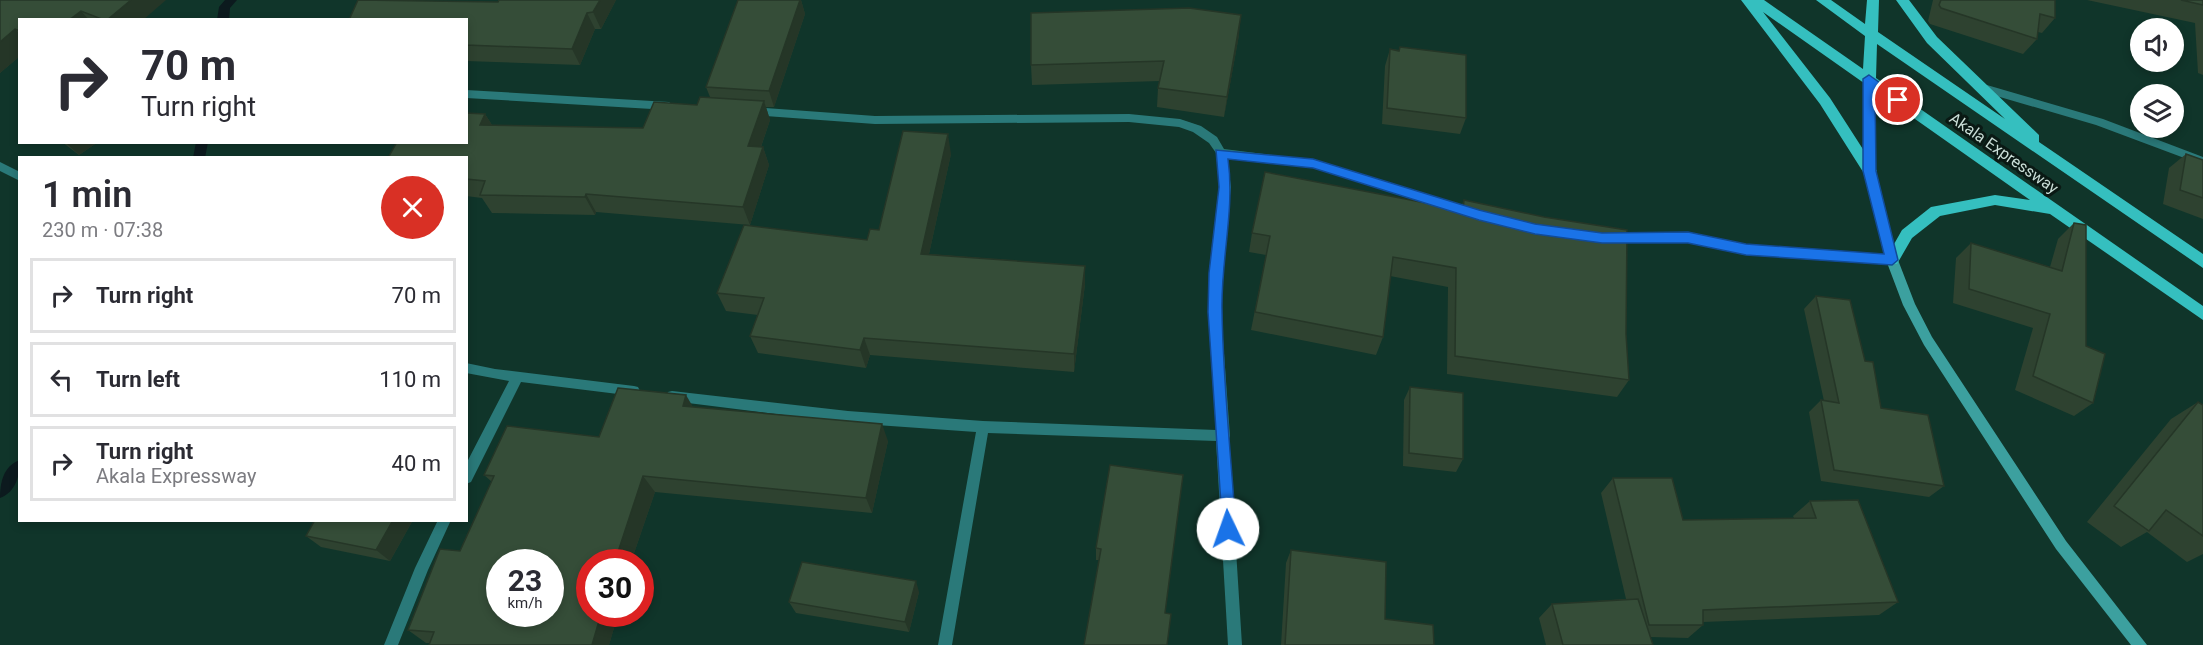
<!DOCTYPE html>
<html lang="en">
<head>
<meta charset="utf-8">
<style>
  body { margin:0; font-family:Roboto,sans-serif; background:#f2f2f3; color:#2b2b33; height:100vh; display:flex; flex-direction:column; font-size:22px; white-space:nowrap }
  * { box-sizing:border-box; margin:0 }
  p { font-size:20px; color:#7c7c81 }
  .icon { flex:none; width:33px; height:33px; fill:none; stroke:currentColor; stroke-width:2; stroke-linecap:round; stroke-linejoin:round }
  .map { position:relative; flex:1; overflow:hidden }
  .details { position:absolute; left:18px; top:156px; width:450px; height:366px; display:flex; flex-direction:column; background:#fff; border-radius:0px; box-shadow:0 3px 9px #0003 }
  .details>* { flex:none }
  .guide { position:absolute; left:18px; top:18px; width:450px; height:126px; border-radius:0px; box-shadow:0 3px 9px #0003; background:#fff; color:#2b2b33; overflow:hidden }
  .buttons { position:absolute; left:2130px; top:18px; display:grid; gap:12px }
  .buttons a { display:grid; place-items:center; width:54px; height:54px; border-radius:50%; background:#fff; box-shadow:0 3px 9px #0003; font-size:30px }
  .speed { position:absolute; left:486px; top:549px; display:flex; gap:12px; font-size:30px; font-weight:700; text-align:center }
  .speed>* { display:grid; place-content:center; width:78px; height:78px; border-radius:50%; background:#fff; box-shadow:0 3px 9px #0003; line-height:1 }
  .speed small { font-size:15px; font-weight:400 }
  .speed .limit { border:9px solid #d22; background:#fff; color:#111 }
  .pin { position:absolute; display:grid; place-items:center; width:51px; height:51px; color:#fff; margin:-26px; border:3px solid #fff; border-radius:50%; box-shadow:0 2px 6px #0007 }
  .me { position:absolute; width:66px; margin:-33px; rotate:357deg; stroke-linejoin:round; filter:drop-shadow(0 0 4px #0008) }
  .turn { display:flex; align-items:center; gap:21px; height:126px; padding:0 24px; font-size:27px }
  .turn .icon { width:78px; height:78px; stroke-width:2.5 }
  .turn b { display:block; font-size:42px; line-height:51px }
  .round { display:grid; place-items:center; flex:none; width:63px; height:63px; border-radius:32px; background:#f2f2f3 }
  .overview { display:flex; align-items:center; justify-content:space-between; height:102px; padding:0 24px }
  h1 { font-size:36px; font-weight:600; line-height:45px }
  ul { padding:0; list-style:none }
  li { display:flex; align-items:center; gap:18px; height:75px; margin:0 12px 9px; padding:0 12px; border:3px solid #e1e1e2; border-radius:0px }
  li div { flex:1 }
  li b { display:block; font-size:22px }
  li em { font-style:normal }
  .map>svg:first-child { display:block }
</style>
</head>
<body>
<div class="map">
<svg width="2203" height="645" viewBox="0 0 2203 645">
  <rect width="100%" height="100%" fill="#10352a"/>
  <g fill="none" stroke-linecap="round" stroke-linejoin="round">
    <g fill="#0c1a1e" fill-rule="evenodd">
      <path d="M225,0H237L230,8L229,20H217L219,7Z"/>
      <path d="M196,142H208L205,158H193Z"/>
      <path d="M20,460C20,475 16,492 0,498C0,483 3,466 20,460Z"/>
    </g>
    <g fill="#2a7979" fill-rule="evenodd">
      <path d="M1980,83L2103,119L2203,157V165L2096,125L1976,90L1975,87Z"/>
      <path d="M466,90L669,102L674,106L669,110L466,98Z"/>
      <path d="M752,107L875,116L1129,114L1180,119L1201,126L1217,137L1224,149L1313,160L1472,209L1478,213L1472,217L1313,168L1227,158L1231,187L1221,273V312L1230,436L1229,439L1242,645H1228L1216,441L988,433L952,645H938L976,432L848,423L672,401L668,400L666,396L668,392L672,391L848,411L983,421L1216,430L1209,312V273L1219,187L1218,169L1216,153L1209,143L1193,132L1179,127L1129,122L875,124L752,115L747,111Z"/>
      <path d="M0,162L20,172V181L0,171Z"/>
      <path d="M1688,232L1746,245L1892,255L1896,257L1898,260L1896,263L1892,265L1746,255L1688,242L1610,243L1604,238L1610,233Z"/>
      <path d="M466,363L495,369L634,386L638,387L640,391L638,395L634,396L521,382L471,482L466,484V464L509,381L466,373Z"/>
      <path d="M438,520H451L428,570L398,645H384L415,568Z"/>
    </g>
    <path fill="#3ca09f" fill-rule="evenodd" d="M1869,75L1874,79L1876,171L1898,260L1915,304L1932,337L2066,541L2147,645H2131L2056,549L1924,345L1903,305L1886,260L1864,171V79Z"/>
    <path fill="#35bfbf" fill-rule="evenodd" d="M1741,0H1764L1863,69L1865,36L1816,0H1831L1865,24L1867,0H1879L1878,32L2005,119L1927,43L1896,0H1909L1937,37L2039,135V142L2203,254V268L1877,44L1876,78L2203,306V320L2050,214L1995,205L1940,216L1912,238L1897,264H1887L1885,260L1902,230L1931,207L1995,195L2030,200L1763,12L1830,98L1877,171L1870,176L1865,175L1820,104Z"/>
  </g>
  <g fill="#2e4230">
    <path d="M0,0L143,20H20V56L0,73Z"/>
    <path d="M616,0L601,29H595L580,65L466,61V20L498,2Z"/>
    <path d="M738,0H801L805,14L774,107H766L770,120L761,147H763L769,165L750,225L596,212L595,215L492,213L482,198L466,196V158L485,114L492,125L643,128L697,105L710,97L706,87Z"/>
    <path d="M1933,0H2055V18L2042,33L2038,32L2037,39L2023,54L1930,24L1928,21Z"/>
    <path d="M2087,0H2203V75L2198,73L2195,23Z"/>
    <path d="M1239,35L1224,117L1157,107L1158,88L1160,81L1032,85L1031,65Z"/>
    <path d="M1400,47L1466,118L1460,134L1382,124L1385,66L1390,49L1399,50Z"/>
    <path d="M62,142H98L79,155Z"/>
    <path d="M951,154L929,254L1085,266V284L1074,372L870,355L866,368L758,353L750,336L758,315L726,311L717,293L867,240L879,230Z"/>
    <path d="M2186,154L2203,160V219L2163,204L2169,168Z"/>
    <path d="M1464,200L1626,334L1629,380L1617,397L1447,374L1448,287L1390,276L1383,337L1376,355L1251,330L1266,255L1249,252L1252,233L1460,209Z"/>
    <path d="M2074,223L2086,346L2093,403L2074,416L2015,390L2033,328L1953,303L1956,258L1971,243L2050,267L2058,239Z"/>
    <path d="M1816,296L1881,408L1944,486L1929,497L1821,481L1809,412L1821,400L1824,401L1804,309Z"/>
    <path d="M1410,387L1463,459L1456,472L1403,466L1404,400Z"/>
    <path d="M2198,402L2203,405V554L2187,562L2147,532L2121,547L2087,522L2171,419Z"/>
    <path d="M693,407L888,441L872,513L655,492L631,562H590L618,614L609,645H429V643H426L408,630L460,551L492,482L484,475L599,437Z"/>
    <path d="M1110,465L1165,613L1167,645L1099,560H1096V548Z"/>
    <path d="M1613,478L1683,520L1794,518L1793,516L1810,501L1898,602L1879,615L1703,622V625L1688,638L1650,637L1653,645H1546L1539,618L1552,604L1626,599L1601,493Z"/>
    <path d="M413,520L390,561L321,547L306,536Z"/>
    <path d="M1291,550L1385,619L1434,645H1281L1286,563Z"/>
    <path d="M919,592L909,632L796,613L789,602Z"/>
  </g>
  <g fill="#253627">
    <path d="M131,0H166L143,20H107Z"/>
    <path d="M600,0H616L601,29L593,12Z"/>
    <path d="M800,0H801L805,14L774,107L769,91Z"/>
    <path d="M81,11L89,20H69Z"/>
    <path d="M587,13L595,29L580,65L572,49Z"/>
    <path d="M1241,15L1239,35L1224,117L1227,97Z"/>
    <path d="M15,29L20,34V56L0,73V42Z"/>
    <path d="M764,101L770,120L755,164L748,146Z"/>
    <path d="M485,114L497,133L480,125Z"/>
    <path d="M948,134L951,154L925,272L921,254Z"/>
    <path d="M65,142H98L79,155Z"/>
    <path d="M763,147L769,165L750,225L743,207Z"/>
    <path d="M586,194L596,212L595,215L585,197Z"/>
    <path d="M1085,266V284L1074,372V354Z"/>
    <path d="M864,338L870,355L866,368L860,350Z"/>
    <path d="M686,395L696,412L683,406Z"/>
    <path d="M882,424L888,441L872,513L866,498Z"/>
    <path d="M643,476L655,492L631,562H616L615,561Z"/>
    <path d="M393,520H413L390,561L376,550Z"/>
    <path d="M916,581L919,592L909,632L905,622Z"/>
    <path d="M601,614H618L609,645H592Z"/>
  </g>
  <g fill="#354d38" stroke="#253627" stroke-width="1.5" fill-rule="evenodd">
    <path d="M0,0H131L107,20H104L81,11L69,20H20V31L15,29L0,42Z"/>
    <path d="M358,0L498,2L499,0H600L593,12L587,13L572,49L466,45V20H349Z"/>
    <path d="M738,0H800L769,91L706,87Z"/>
    <path d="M1941,0H2055V18L2040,14L2037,39L1941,8L1939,5Z"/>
    <path d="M2181,0H2203V5Z"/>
    <path d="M1189,8L1241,15L1227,97L1158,88L1164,61L1031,65V13Z"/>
    <path d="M1400,47L1466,55V118L1387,108L1390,49L1399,51Z"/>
    <path d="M700,97L764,101L748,146L763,147L743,207L586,194L585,197L480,195L485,181L466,179V158H388L397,142H466V113L485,114L480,125L643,128L654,102L697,105Z"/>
    <path d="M903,131L948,134L921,254L1085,266L1074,354L864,338L860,350L750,336L764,298L717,293L744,225L867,240L870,229L879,230Z"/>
    <path d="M2186,154L2203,160V198L2180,190Z"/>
    <path d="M1265,172L1463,210L1464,200L1544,217L1627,230L1626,334L1629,380L1455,356L1456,268L1393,257L1383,337L1255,312L1270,236L1252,233Z"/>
    <path d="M2074,223L2086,225V346L2105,354L2093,403L2033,376L2050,314L1969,289L1971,243L2062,271Z"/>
    <path d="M1816,296L1850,300L1865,361L1873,362L1881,408L1928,415L1944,486L1834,470L1821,400L1839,403Z"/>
    <path d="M1410,387L1463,393V459L1409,453Z"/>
    <path d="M618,388L686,395L683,406L882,424L866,498L643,476L615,561L617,562H590V614H601L592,645H429L434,632L408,630L440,549L460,551L494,476L484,475L507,426L599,437ZM500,562H550V614H500Z"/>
    <path d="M2198,402L2203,405V536L2166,510L2149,531L2114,506Z"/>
    <path d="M1110,465L1183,475L1165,613L1171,614L1167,645H1084L1101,549L1096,548Z"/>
    <path d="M1613,478H1672L1683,520L1816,518L1810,501L1858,500L1898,602L1703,610V625H1649Z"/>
    <path d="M315,520H393L376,550L306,536Z"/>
    <path d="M1291,550L1386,562L1385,619L1433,625L1434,645H1285Z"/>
    <path d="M802,562L916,581L905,622L789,602Z"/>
    <path d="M1638,599L1653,645H1563L1552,604Z"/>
  </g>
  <path fill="#1a73e8" stroke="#114b97" stroke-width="1.5" d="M1869,75L1904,100L1902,103H1894L1875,90L1876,171L1898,260L1892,265L1746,255L1688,243H1602L1535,234L1479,220L1313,168L1228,159C1235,209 1221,259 1222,309C1223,382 1231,456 1236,529L1234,534H1223L1208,312L1209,273L1219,187L1216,150L1313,159L1479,210L1535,224L1602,233L1688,232L1746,244L1884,254L1863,171V79Z"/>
  <g text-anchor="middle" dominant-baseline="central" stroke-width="6" stroke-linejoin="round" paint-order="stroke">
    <g font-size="16" fill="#caded7" stroke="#0a1914">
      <text transform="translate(2004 153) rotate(35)">Akala Expressway</text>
    </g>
  </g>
</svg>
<div class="buttons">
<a><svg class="icon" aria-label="sound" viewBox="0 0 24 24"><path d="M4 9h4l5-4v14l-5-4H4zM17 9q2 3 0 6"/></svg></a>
<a><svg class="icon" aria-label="layers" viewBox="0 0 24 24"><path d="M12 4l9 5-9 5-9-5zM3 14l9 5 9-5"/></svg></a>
</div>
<div class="speed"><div>23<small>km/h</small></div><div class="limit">30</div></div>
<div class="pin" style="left:1898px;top:100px;background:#d93025"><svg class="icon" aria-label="arrive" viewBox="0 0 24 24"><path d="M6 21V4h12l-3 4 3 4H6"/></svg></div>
<svg class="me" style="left:1228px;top:529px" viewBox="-20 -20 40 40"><circle r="19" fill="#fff"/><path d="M0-13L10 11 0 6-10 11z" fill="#1a73e8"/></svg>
<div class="guide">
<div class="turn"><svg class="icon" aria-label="right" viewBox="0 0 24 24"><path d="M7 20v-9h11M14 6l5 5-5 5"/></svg><div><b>70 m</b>Turn right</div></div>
</div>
<section class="details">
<div class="overview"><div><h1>1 min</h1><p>230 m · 07:38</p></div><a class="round" style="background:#d93025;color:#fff"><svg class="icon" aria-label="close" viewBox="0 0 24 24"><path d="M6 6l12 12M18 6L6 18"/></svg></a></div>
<ul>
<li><svg class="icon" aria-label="right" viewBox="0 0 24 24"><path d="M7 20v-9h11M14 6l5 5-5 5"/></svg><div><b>Turn right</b></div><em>70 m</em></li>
<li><svg class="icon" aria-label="left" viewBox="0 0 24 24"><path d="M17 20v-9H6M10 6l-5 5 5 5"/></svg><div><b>Turn left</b></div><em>110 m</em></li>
<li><svg class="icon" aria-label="right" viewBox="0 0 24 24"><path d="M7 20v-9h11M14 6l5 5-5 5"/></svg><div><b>Turn right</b><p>Akala Expressway</p></div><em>40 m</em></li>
</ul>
</section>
</div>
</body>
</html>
